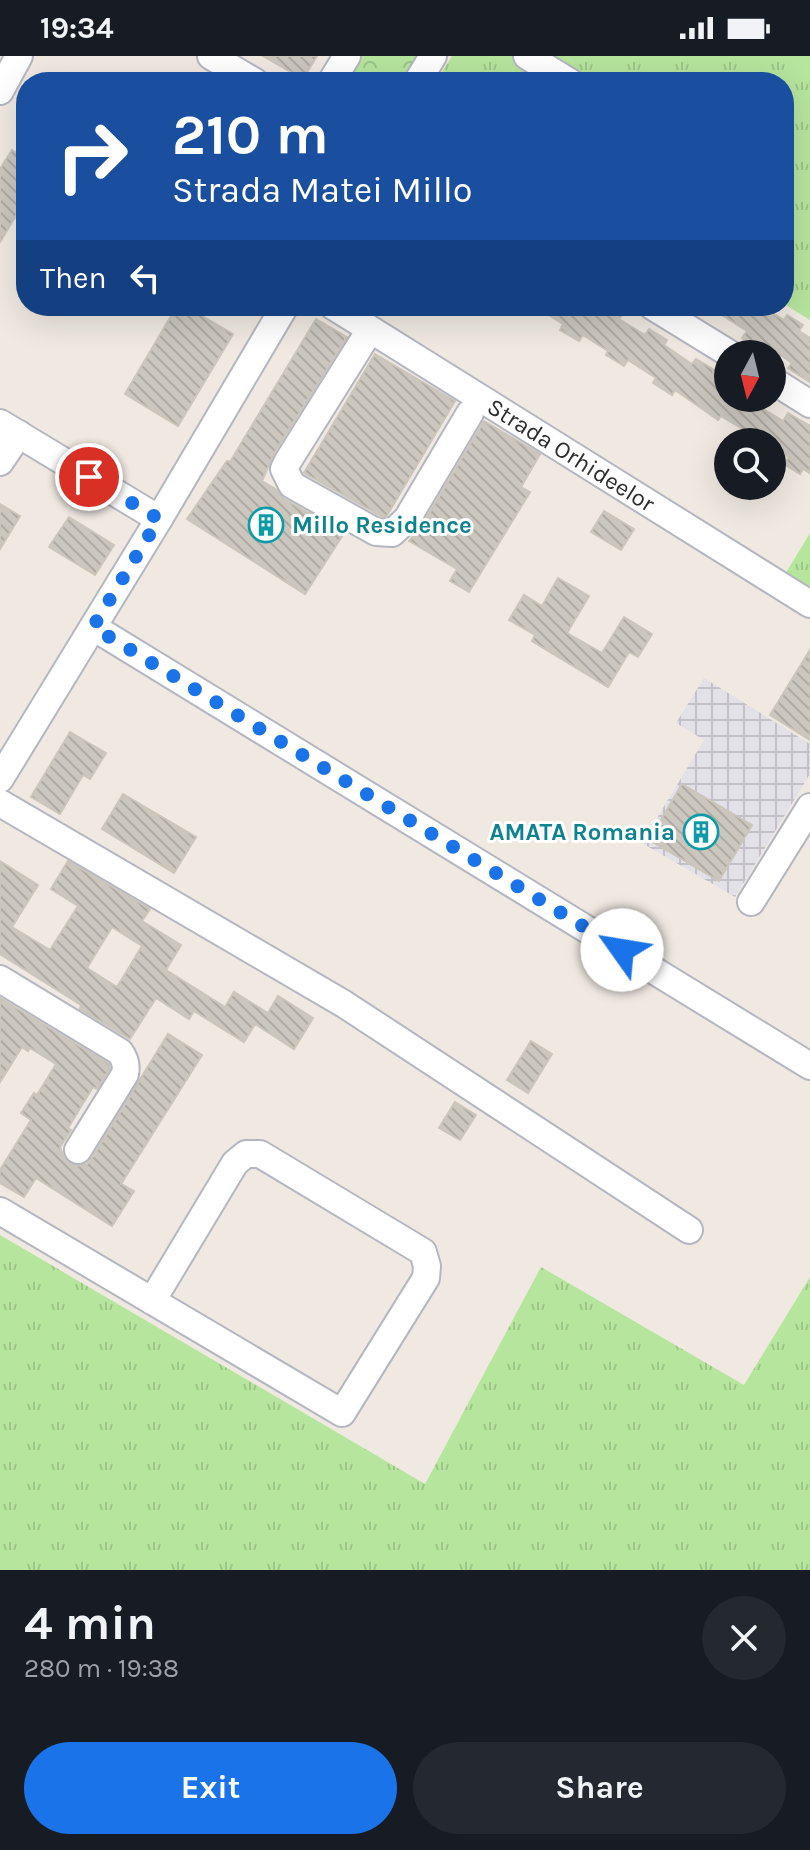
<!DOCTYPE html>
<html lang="en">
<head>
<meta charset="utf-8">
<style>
  body { margin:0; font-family:Karla,sans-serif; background:#242831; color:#f1f3f6; height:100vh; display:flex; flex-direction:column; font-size:30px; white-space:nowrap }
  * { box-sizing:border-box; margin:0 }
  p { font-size:26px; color:#9ea1a6 }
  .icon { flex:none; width:44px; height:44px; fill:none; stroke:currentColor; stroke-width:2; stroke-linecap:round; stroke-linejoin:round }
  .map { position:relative; height:1514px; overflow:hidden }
  .details { display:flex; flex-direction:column; background:#171b24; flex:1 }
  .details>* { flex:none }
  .guide { position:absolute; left:16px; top:16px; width:778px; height:244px; border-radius:32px; box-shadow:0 8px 32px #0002; background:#1a4fa0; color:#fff; overflow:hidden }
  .needle { width:52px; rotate:187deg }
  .fabs { position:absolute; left:714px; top:284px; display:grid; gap:16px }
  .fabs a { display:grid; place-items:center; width:72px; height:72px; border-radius:50%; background:#171b24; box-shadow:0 8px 32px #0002; font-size:40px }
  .pin { position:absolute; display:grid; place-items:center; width:68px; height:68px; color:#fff; margin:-34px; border:4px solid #fff; border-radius:50%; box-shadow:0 2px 8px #0007 }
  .me { position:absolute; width:88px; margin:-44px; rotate:302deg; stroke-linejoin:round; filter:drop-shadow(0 0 6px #0008) }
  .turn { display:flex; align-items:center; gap:28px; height:168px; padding:0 24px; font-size:36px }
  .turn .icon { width:104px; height:104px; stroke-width:2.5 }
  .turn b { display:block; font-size:56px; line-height:68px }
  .then { display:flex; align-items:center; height:76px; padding:0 24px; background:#0003; gap:16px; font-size:30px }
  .round { display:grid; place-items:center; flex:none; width:84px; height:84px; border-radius:42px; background:#242831 }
  .summary { display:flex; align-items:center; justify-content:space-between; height:136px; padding:0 24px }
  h1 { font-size:48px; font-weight:700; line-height:60px }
  .action { display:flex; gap:16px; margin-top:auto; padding:16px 24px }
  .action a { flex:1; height:92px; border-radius:48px; background:#1a73e8; color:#fff; font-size:32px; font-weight:700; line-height:92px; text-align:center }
  .action a+a { background:#242831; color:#f1f3f6 }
  .status { display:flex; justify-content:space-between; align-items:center; height:56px; padding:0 40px; background:#171b24; direction:ltr }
  .status svg { height:22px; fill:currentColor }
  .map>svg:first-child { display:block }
</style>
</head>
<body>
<div class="status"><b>19:34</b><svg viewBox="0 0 49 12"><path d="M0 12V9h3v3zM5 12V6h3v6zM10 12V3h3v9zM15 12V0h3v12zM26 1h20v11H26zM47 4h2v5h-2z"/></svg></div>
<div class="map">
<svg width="810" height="1514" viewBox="0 0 810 1514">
  <defs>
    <pattern id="industrial-grid" width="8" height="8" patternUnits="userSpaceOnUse" patternTransform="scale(2)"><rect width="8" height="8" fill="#e3e1e8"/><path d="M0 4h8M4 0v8" fill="none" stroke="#c3c1c7"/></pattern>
    <pattern id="grass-tufts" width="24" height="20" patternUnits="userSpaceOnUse" patternTransform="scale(2)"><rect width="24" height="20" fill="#b6e59e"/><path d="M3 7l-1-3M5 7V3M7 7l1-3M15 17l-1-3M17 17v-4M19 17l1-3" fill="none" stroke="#9dc588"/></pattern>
    <pattern id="park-crowns" width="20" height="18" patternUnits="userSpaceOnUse" patternTransform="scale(2)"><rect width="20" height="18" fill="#b6e59e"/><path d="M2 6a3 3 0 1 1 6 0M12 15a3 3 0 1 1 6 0" fill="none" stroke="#9dc588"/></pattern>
    <pattern id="building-back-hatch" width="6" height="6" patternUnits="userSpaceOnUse" patternTransform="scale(2)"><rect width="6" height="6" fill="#cbc7bf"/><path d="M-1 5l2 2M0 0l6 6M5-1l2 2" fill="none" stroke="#afaba4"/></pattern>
  </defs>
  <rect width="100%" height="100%" fill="#efe9e1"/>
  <path fill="url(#industrial-grid)" d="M704,622L810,688V718L735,841L642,787L704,684L676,667Z"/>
  <g fill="url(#grass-tufts)">
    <path d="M452,0H810V264L784,248V26H436Z"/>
    <path d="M810,477V537L784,520Z"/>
    <path d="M0,1179L425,1428L541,1211L744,1329L810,1221V1514H0Z"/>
  </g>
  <path fill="url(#park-crowns)" d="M359,0H423L407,26H343Z"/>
  <g fill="url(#building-back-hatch)" stroke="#cbc5ba" stroke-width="2" fill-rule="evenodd">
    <path d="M263,0H317L303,23Z"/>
    <path d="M12,94L26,103V143L0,186V113Z"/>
    <path d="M177,250H185L233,278L178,370L125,338Z"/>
    <path d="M534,250H607L622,259L619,263L645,279L649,273L667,284L664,289L692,308L696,303L714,314L713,317L728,326V342H759L755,348L783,365L788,357L810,370V417L803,413L800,418L784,408L789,401L772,391V386H743L749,377L721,360L718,364L675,334L672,339L653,327L656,322L628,304L624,310L606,299L608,295L583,279L579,285L560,274L563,268Z"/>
    <path d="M708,250H761L784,264L787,259L803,269L799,275L810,282V326L788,312L792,307L765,288L761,294L742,282L747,275Z"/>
    <path d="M316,263L347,281L274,397L262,425L277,434L284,443L344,477L305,538L187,463L227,405L230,406Z"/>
    <path d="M375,298L455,345L386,461L381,460L304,417Z"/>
    <path d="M484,365L540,398L521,431L530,436L469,536L450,525L457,513L409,485L421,471Z"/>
    <path d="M0,448L20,460L0,493Z"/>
    <path d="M604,455L634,473L621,494L591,476Z"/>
    <path d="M69,461L114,489L95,519L49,491Z"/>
    <path d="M558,522L589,540L567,577L602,597L624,561L652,578L638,601L629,596L608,631L532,585L535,579L509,564L524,539L542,550Z"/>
    <path d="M810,594V684L770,659Z"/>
    <path d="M70,676L106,697L90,723L83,719L60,758L31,741Z"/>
    <path d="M682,728L752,769L719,825L649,784Z"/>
    <path d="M123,738L196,781L174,817L102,773Z"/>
    <path d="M0,805L38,829L12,871L50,894L78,850L51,833L68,805L150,853L142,865L181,889L166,914L225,951L234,936L268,957L278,940L313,962L294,993L255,968L244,986L194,955L189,963L156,942L130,983L80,953L81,949L0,898ZM112,871L142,890L117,931L87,912Z"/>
    <path d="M0,942L109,1008L110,1012L97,1033L93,1031L68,1072L71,1074L60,1091L64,1102L77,1110L87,1108L92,1102L168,978L202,999L121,1128L134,1135L112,1170L36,1122L24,1141L0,1127V1114L31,1064L21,1057L34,1037L37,1039L56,1008L30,992L28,995L22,991L0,1026Z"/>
    <path d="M531,985L552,998L528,1037L507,1024Z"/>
    <path d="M455,1046L476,1059L460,1084L439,1072Z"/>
  </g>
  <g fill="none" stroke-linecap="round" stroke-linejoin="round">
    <g stroke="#b4b7c1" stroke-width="30">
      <g id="minor">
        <path d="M211,0L255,26"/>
        <path d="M527,0L570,26"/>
        <path d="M331,26L347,0"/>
        <path d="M417,26L433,0"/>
        <path d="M0,35L19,0"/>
        <path d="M333,250L810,548"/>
        <path d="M652,250L730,298"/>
        <path d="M370,274L288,405L284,413L292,429L376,476L392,477L407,463L470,357"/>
        <path d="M772,324L810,348"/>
        <path d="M0,367L159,463"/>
        <path d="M0,406L19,378"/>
        <path d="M93,571L810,1010"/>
        <path d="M0,723L159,463L285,250"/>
        <path d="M0,747L344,948L689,1174"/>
        <path d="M751,846L810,751"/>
        <path d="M0,923L120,996C125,1003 127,1009 125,1018L78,1094"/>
        <path d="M0,1155L342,1357L426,1222L427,1210L423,1196L260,1098H246L235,1107L152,1245"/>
      </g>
    </g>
    <use href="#minor" stroke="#fff" stroke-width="26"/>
  </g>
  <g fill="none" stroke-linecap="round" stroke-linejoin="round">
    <path stroke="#1a73e8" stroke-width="14" stroke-dasharray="0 25.2" d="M89,421L159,463L93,571L622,894"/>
  </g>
  <defs>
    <g id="building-ring" transform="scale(1.8)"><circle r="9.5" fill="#fff" stroke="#0f9aa8" stroke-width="1.5"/><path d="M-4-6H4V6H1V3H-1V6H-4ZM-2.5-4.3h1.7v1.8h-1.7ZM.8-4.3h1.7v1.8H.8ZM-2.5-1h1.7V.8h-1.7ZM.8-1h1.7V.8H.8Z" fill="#0f9aa8"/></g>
  </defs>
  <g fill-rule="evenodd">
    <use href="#building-ring" x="266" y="469"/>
    <use href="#building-ring" x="701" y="776"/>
  </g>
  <g text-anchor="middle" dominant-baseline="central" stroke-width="6" stroke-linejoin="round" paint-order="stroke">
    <g font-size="24" fill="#2e2e2e" stroke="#fff">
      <text transform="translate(571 399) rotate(32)">Strada Orhideelor</text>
    </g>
    <g font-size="24" font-weight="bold" fill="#0d838f" stroke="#fff" text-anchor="start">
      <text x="292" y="469">Millo Residence</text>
      <text x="675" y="776" text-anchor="end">AMATA Romania</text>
    </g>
  </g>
</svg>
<div class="fabs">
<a><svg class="needle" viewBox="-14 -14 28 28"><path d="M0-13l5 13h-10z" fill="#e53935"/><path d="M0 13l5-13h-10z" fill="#9ea1a6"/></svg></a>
<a><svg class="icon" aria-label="search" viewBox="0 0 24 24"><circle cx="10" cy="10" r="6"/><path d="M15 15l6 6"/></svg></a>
</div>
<div class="pin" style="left:89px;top:421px;background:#d93025"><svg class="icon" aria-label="arrive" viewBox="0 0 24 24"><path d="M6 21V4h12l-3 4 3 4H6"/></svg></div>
<svg class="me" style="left:622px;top:894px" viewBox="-20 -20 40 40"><circle r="19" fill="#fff"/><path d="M0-13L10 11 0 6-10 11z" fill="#1a73e8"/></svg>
<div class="guide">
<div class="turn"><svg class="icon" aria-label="right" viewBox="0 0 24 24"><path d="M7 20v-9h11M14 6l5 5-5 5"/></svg><div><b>210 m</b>Strada Matei Millo</div></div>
<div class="then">Then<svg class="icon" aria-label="left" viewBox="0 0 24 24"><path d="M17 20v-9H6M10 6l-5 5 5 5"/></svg></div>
</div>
</div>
<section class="details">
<div class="summary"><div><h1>4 min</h1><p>280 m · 19:38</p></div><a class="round"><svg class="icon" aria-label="close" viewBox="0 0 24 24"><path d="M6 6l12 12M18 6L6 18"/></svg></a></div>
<div class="action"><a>Exit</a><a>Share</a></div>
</section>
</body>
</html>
